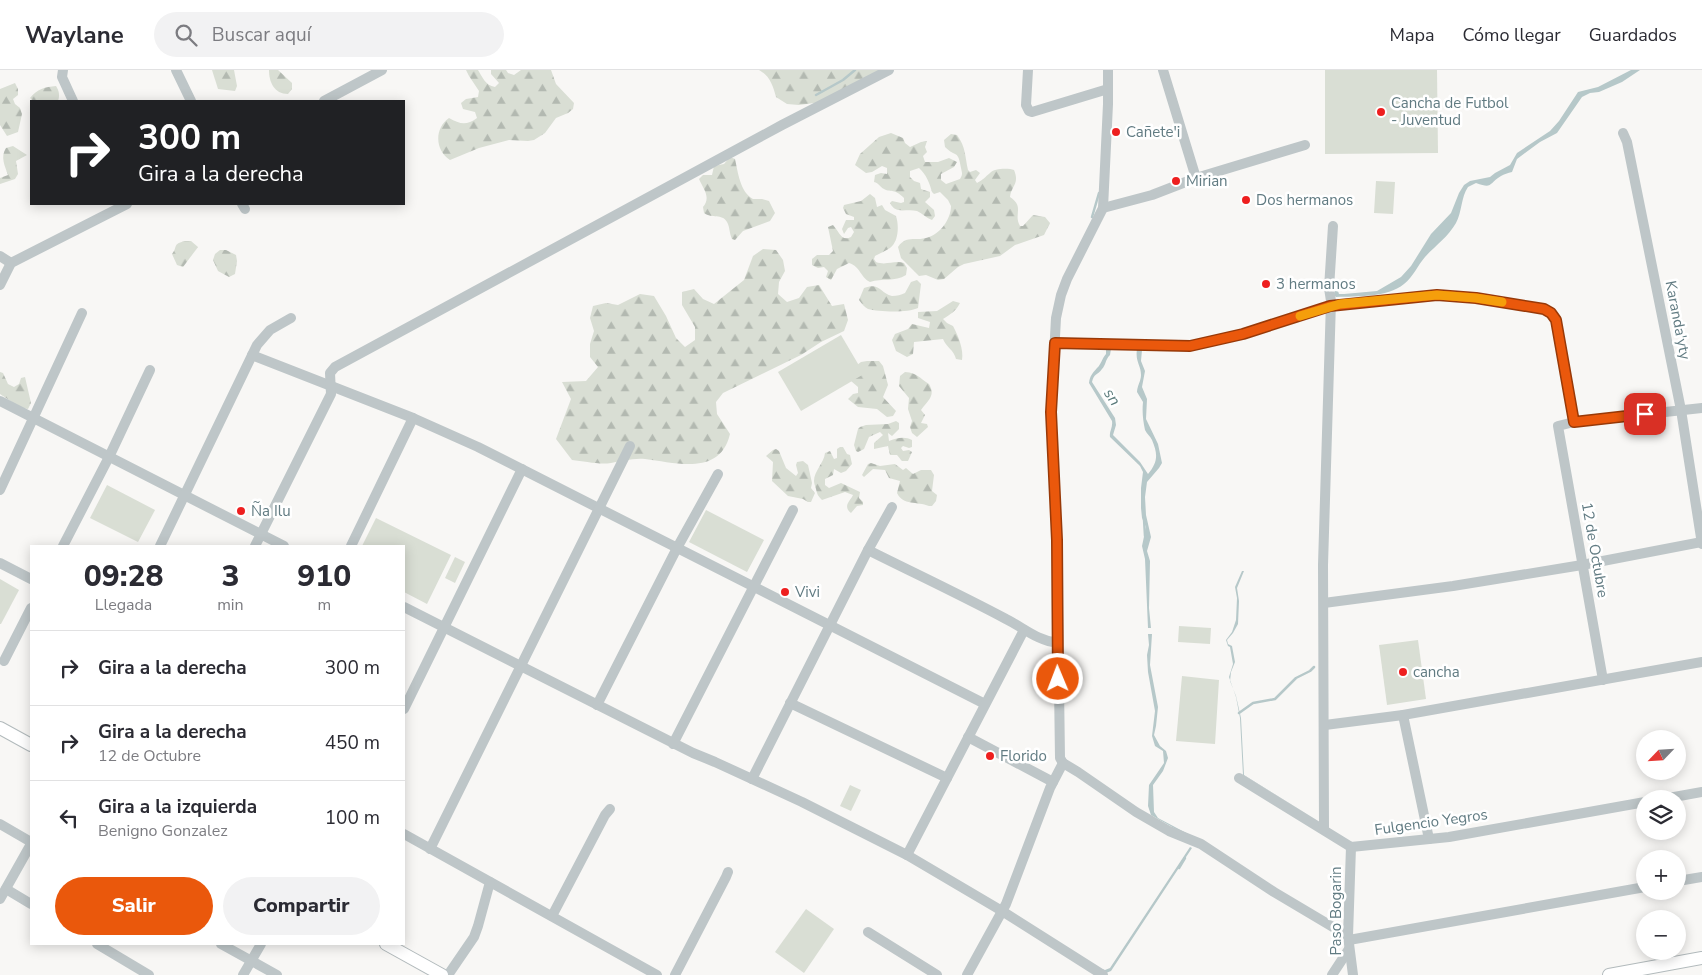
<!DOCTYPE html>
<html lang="es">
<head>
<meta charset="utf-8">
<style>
  body { margin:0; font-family:"Nunito Sans",sans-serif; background:#f2f2f3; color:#2b2b33; height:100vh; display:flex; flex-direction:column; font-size:19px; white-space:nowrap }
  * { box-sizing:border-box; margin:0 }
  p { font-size:16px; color:#7c7c81 }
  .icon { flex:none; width:28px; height:28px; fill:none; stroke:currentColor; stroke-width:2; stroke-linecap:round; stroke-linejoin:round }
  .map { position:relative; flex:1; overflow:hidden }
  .details { position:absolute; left:30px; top:475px; width:375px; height:400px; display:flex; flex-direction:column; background:#fff; border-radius:0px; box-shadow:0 2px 12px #0003 }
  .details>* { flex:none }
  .guide { position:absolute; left:30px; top:30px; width:375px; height:105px; border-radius:0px; box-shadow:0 2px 12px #0003; background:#202124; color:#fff; overflow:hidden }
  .needle { width:32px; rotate:245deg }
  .tools { position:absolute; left:1636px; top:660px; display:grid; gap:10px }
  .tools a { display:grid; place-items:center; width:50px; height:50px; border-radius:50%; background:#fff; box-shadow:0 2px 12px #0003; font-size:25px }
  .pin { position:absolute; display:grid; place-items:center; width:42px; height:42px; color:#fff; margin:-21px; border-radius:10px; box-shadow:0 2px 8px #0006 }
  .me { position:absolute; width:55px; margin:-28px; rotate:359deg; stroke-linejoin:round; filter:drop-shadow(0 0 4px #0008) }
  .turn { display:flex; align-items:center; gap:18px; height:105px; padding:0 25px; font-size:22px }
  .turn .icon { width:65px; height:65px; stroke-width:2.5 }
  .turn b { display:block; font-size:35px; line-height:42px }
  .eta { display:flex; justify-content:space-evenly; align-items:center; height:85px; text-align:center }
  .eta b { font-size:30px; font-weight:800; line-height:35px }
  .cta { display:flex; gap:10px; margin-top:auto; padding:10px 25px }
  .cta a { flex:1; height:58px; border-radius:30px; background:#ea580c; color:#fff; font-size:20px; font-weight:800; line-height:58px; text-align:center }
  .cta a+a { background:#f2f2f3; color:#2b2b33 }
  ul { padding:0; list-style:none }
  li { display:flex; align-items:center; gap:15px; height:75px; padding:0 25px; border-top:1px solid #e1e1e2 }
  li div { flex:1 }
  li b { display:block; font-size:19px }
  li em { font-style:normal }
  header { display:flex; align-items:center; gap:30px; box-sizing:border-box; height:70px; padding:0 25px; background:#fff; border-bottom:1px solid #e1e1e2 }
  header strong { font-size:24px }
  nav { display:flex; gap:28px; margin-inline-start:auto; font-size:18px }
  .search { width:350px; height:45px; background:#f2f2f3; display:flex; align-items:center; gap:12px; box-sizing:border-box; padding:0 18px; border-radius:28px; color:#7c7c81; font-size:19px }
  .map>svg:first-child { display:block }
</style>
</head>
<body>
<header>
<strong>Waylane</strong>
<div class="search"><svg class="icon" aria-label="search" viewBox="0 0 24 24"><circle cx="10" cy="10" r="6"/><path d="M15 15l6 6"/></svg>Buscar aquí</div>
<nav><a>Mapa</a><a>Cómo llegar</a><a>Guardados</a></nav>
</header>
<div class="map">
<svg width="1702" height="905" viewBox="0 0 1702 905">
  <defs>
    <pattern id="forest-firs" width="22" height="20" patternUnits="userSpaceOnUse" patternTransform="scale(1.25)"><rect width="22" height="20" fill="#d9ded4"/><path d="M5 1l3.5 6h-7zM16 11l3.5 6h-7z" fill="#b3b9b1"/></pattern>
  </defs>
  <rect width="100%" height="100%" fill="#f8f7f5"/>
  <g fill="url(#forest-firs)">
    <path d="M212,0H234L237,16L235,21L218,19Z"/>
    <path d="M269,0H278L292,13V19L288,24C274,24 269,12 269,0Z"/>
    <path d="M466,0H478C483,8 485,15 495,17L499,13L491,4V0H506L508,3L514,5L521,0H551L556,14L574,33L573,39L568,43L556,48L545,63L534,70L528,71L509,70L479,78L450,90C435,81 434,58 449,48C460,54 466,56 477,48L475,42L463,39L461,33L466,29L478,27L479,21L469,6Z"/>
    <path d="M759,0H890L837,30L799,35L787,34L776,27C773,16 770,6 759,0Z"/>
    <path d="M15,13L18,19V25L13,29L15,34L20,38L22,44L18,62L7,66L0,55V19Z"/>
    <path d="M56,16C59,21 60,25 58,31H33L30,28C37,19 45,17 56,16Z"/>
    <path d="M891,63L903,68L905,73L910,77L921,72L927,71L925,77L927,82L923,86L925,92H938L949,88L957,92L954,97L941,104V110L946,114L960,109C963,104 962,103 961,98C958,79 956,88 945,77L944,70L951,64L957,65C966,77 965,87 968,100L970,102L976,100L980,103L975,110L977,113C983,110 985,107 990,103C994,98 1009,98 1014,100C1020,114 1011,116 1010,127C1025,137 1013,144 1020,156H1023L1033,145L1045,147L1050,153L1044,165L1015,175L1000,186L964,194L958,197L944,209L938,210L926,205L919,206L901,188L898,177C906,165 914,171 926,168C940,165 951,149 951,136L948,130L940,122L934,124L932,122C930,114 926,104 919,98L910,101V107L914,111L920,113L921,119L930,122V127L925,132L934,140L935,146L932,150C926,148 922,143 917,141C906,138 896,145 890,133L892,131L901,133L904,132V128C894,118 892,123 884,119C880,117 879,113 874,112L875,105L881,103L887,104V98L882,96L872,102L866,103L855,95L860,84L879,67Z"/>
    <path d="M13,76L27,85L16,91L18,104L15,109L0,114V108L8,105C5,96 0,87 6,78Z"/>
    <path d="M730,87L735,89C738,102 740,122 753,129H762L769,131L775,143L770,151L743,161L735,170L732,169C729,163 730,157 727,152C722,143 712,149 704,143L703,137C711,127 704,120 699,109L703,105H712L714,96L724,94Z"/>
    <path d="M870,124L875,128L877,137L882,135L885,140L896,146C899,155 899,171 890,178C886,181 880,183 875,186L874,189L876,192C886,196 894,190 904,193L907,198L906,205C895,212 882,208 870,212C860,207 861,197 849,193L837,199L831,210L826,207L828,201L824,197L818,198L812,195V189L817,185H829L833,181L828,157L833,155C839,161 841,172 851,167L854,162L851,157L848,158L844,164L842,159L846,150H854V147L846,144L843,138L844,135L861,131Z"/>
    <path d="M185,171H191L198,177L183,197L177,195L172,184C178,177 172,174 185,171Z"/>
    <path d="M763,179L776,180L783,190L785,201L779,212L778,224L787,232L799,228L807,217L819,215L832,236L844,234L848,250L844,261L821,272L801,285L723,323L716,332L717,344L730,364C720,406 677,393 645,389C633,388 622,391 611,393C599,395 584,391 572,390L556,369L571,329L562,312L586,311L598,297L590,287V274L594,261L590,248L593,236L606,233L618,235L640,224L654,226L666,246L676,268L685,277L695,270V257L682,235V222L694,219L703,229L714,234L744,210L753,186Z"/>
    <path d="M220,180H226L236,185L237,191L235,204L229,207L218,201L213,190L215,184Z"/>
    <path d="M917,210L921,214L918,238C908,243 879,242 868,239C864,237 862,234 859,230L864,218C880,212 880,223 892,226C897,226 901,225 905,223L911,212Z"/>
    <path d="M953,231L960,233C956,241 951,244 943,249L947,253L953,256C958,265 964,280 962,290L956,289C954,280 946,277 943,269L914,272L913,284L907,287L896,281L892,270L895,264L908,259L912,254L929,258L930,252L918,248V242L937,241Z"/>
    <path d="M867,291H879L883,296L888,315L883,327L896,341L893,346L887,347L877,339L858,337L848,329L853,324L858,323V317L844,305L861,292Z"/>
    <path d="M0,302L3,303L8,314L14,317L19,314L21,308L25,307L31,333L28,339L21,338L0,324Z"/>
    <path d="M905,302C918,303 919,308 929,314C936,326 928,330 921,340L925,345L921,353L927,354L928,357L917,367L912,363L910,357L912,351L908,339L909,328L899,316L900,306Z"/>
    <path d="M896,351L899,353V359L892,366L888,363L889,371C896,368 905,366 912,370V377L909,378L903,376L901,378L903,381L909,380L912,382L908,391H902L897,385H890L888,376L874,379V373L883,365L880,362L869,367L864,379L858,382L856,381L854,375L858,359L860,357L866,355L888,354Z"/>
    <path d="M840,377H843L847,384L850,385L852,394L846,401L841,403L834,399L833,405L825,409V415L829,418L841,413L860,422L859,428L863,432V435L857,436L851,443C842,436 851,430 853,425L845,422L822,430C818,426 817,424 816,419C815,416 814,413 814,411C814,401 824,393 825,383L830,381L834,389L837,388V379Z"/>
    <path d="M776,379L779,381L786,398L796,406L798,403L796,395L797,392L803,391L808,395L812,413L811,418L815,423L811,432H808L803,429L788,426L772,411L773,392L766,386L773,380Z"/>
    <path d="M871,393L880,396L895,394L903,400L906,398L913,404L921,400H931L934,405L932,421L937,425L936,431L932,436H929C917,431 903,436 897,423L900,411L889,408L885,400L873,399L864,407L862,405L868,394Z"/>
  </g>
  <g fill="#d9ded4">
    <path d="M1325,0H1437L1438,83L1325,84Z"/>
    <path d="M1376,111L1395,112L1393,144L1374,143Z"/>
    <path d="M841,265L864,304L801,341L778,302Z"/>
    <path d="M107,415L155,440L138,472L90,448Z"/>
    <path d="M706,440L764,470L747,502L689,472Z"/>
    <path d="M376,448L451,485L427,534L404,522V476H362Z"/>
    <path d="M455,487L465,492L455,513L445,508Z"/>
    <path d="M0,509L19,520L1,554H0Z"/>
    <path d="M1179,556L1211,558L1210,574L1178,572Z"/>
    <path d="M1418,570L1426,629L1387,635L1379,575Z"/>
    <path d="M1182,606L1219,610L1215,674L1176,671Z"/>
    <path d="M850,715L861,720L851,741L840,736Z"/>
    <path d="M806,839L834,859L804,903L775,882Z"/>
  </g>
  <g fill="#b6c8c9">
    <path d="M1631,0H1640L1622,12L1599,22L1590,23L1582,27L1557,63L1540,72L1517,89L1512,102C1508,103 1504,104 1501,106C1488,114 1493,119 1476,113L1468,117C1461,127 1462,142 1456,153C1448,167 1436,175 1425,187C1418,195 1413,207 1404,214C1387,228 1357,226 1336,227L1334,225L1335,220L1338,221L1339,224H1344L1377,221L1401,207L1411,196L1431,164L1451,143L1459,123L1464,115L1470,111L1490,107L1495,103L1510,95L1517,83L1550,61L1559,51L1578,22L1598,17Z"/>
    <path d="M1106,279H1111L1110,285C1105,290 1106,295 1102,299C1097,306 1094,303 1092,312L1115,348L1116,355L1113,365L1140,392L1148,404C1158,392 1158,384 1152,370C1150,366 1147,364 1145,360C1143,350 1142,342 1143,332L1137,322C1137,316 1141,311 1141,305C1141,295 1135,292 1137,279L1142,280L1141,291L1145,301L1142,317L1147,329L1146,349L1158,374L1162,393L1159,398L1147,412L1145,427L1146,445L1151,467L1147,481L1150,491L1149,538L1151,558H1148L1145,489L1142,476L1146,457L1142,448L1141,438V418L1143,402L1140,396L1110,367C1109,361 1113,358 1112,351L1089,313C1090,305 1093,303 1097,298C1101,295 1102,288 1106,284Z"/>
    <path d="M1242,501H1244L1237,518L1239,531L1238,554L1233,563L1227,570L1228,574L1232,576L1235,592L1231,602L1230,611L1236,626L1241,648L1244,705L1318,751L1243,705L1240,648L1236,627L1229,607L1233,594L1230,577L1228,576L1226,570L1232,562L1236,550L1237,528L1235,517Z"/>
    <path d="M1148,564H1152L1150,595L1158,637L1156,656L1154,665L1160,676L1166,681L1168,688L1163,701L1153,715L1154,742L1158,748L1192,766L1199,772L1151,745L1148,736L1149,715L1164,693L1163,681L1155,676L1152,666L1155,641L1148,602L1147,585L1149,575Z"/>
    <path d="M1190,777L1192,778L1111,901L1106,903L1102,899L1105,900L1110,898Z"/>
  </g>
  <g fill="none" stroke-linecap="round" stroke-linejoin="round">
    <g stroke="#b6c8c9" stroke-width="2.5">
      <path d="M816,25L843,10L855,0"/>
      <path d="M1092,147L1099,123"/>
      <path d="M1144,449L1145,466"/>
      <path d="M1239,643L1253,633L1275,629L1296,608L1310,601L1314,597"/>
      <path d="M1179,798L1185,788"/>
    </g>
    <g stroke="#b2babc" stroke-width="14">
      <g id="major">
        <path d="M0,658L31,675"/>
        <path d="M386,874L442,905"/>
        <path d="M1609,905L1702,888"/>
      </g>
    </g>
    <g stroke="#bec6c8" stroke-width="10">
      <path d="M63,0L62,7L73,31"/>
      <path d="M176,0L191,31"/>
      <path d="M1028,0L1026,35L1029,41L1032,42L1108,19"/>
      <path d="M1108,0V34L1103,138L1067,209L1061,225L1056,248L1051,342L1057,470L1060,688L1063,693L1078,702L1136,742L1169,761L1201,774L1274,822L1348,866"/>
      <path d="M1163,0L1196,108"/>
      <path d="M324,31L382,0"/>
      <path d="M1623,63L1627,72L1681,340L1702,474"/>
      <path d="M242,134L245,139"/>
      <path d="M1103,138L1152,125L1196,108L1305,75"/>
      <path d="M0,186L11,193"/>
      <path d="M0,215L11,193L127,134"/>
      <path d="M1055,273L1190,276L1243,264L1330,236L1437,225L1476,228L1544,239L1551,243L1556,250L1574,352"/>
      <path d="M252,285L413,348L478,377L985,634"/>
      <path d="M0,331L284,476"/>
      <path d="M0,420L82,243"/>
      <path d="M63,476L109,387L150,300"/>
      <path d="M160,476L257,275L270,260L291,248"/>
      <path d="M255,476L331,324L330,303L335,297L782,55L889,0"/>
      <path d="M351,476L413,348"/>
      <path d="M868,480C914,503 961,525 1006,549C1024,558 1038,571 1058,573"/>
      <path d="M0,493L31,509"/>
      <path d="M1324,533L1453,516L1582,495L1702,472"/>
      <path d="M404,537L693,683L715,692L802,732L907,785L1002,841L1103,905"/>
      <path d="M4,591L31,538"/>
      <path d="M1603,610L1558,356L1574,352L1702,338"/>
      <path d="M790,633L947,708"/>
      <path d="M597,635L677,478L718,404"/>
      <path d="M404,639L522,399"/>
      <path d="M1403,645L1429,769"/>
      <path d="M1325,655L1403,645L1702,592"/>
      <path d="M968,667L1053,712"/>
      <path d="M673,674L793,440"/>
      <path d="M1239,708L1351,777L1449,767L1645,732"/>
      <path d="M752,709L868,480L892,437"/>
      <path d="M1663,729L1702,722"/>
      <path d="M0,754L31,772"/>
      <path d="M1324,759L1323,495L1331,231L1329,218L1333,156"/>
      <path d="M404,764L657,905"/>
      <path d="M1351,777L1348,866L1353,905"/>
      <path d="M430,779L630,376"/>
      <path d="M907,785L1024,560"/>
      <path d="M1678,811L1702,807"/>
      <path d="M6,819L31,834"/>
      <path d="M0,829L31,774"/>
      <path d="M552,846L605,745L610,739"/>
      <path d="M868,862L937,905"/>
      <path d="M1349,870L1645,817"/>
      <path d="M97,874L149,905"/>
      <path d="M221,874L277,905"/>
      <path d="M243,905L261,874"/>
      <path d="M448,905L474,867L478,856L490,812"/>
      <path d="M675,905L726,807L728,802"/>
      <path d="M967,905L1006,834L1050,718L1063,693"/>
      <path d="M1332,905L1349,879"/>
    </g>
    <use href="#major" stroke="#fff" stroke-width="12"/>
  </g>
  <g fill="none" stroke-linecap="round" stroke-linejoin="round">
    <g stroke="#983908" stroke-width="12">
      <path id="route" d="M1058,609L1057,470L1051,342L1055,273L1190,276L1243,264L1330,236L1437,225L1476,228L1544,239L1551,243L1556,250L1574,352L1645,344"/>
    </g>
    <use href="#route" stroke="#ea580c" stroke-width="9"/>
    <path stroke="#f59e0b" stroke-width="9" d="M1300,246L1340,234L1437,225L1476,228L1502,232"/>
  </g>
  <g fill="#ee1f1f" stroke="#fff" stroke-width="2">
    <circle cx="1381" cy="42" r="5"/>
    <circle cx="1116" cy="62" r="5"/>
    <circle cx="1176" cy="111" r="5"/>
    <circle cx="1246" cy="130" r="5"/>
    <circle cx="1266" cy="214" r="5"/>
    <circle cx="241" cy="441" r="5"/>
    <circle cx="785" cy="522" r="5"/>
    <circle cx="1403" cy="602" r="5"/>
    <circle cx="990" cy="686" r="5"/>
  </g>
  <g text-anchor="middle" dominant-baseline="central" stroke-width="5" stroke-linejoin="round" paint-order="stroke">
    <g font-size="15" fill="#617b82" stroke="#fff" text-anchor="start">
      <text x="1391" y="33">Cancha de Futbol<tspan x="1391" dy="17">- Juventud</tspan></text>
      <text x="1126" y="62">Cañete'i</text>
      <text x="1186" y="111">Mirian</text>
      <text x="1256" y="130">Dos hermanos</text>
      <text x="1276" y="214">3 hermanos</text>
      <text x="251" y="441">Ña Ilu</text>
      <text x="795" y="522">Vivi</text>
      <text x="1413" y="602">cancha</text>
      <text x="1000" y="686">Florido</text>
    </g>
    <g font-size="15" fill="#617b82" stroke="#fff">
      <text transform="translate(1678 250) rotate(79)">Karanda'yty</text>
      <text transform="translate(1595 480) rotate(80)">12 de Octubre</text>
      <text transform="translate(1431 752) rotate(-8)">Fulgencio Yegros</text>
      <text transform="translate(1336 841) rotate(-90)">Paso Bogarin</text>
    </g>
    <g font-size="16" font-style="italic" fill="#5c7c7c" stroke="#fff">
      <text transform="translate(1112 327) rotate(57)">sn</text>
    </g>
  </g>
</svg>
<div class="tools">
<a><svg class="needle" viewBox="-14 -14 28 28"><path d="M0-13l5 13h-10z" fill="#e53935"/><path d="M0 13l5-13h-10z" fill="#7c7c81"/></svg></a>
<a><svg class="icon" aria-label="layers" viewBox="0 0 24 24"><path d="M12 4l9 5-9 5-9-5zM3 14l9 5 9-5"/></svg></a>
<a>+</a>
<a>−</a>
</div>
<div class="pin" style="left:1645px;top:344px;background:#d93025"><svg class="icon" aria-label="arrive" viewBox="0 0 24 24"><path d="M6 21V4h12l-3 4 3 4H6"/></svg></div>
<svg class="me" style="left:1058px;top:609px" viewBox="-20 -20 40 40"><circle r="17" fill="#ea580c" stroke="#fff" stroke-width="3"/><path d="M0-11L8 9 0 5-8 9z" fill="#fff"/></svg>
<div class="guide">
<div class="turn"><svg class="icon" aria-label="right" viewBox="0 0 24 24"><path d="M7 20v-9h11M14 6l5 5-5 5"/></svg><div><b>300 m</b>Gira a la derecha</div></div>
</div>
<section class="details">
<div class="eta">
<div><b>09:28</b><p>Llegada</p></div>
<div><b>3</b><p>min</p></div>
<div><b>910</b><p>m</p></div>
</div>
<ul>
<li><svg class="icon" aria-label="right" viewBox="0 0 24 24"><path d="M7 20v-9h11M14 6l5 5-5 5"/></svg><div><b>Gira a la derecha</b></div><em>300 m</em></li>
<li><svg class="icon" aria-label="right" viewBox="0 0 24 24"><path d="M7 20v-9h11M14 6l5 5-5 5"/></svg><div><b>Gira a la derecha</b><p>12 de Octubre</p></div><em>450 m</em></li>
<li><svg class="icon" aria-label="left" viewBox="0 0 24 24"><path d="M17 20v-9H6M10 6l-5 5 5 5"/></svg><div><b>Gira a la izquierda</b><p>Benigno Gonzalez</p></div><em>100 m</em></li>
</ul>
<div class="cta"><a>Salir</a><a>Compartir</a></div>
</section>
</div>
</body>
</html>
